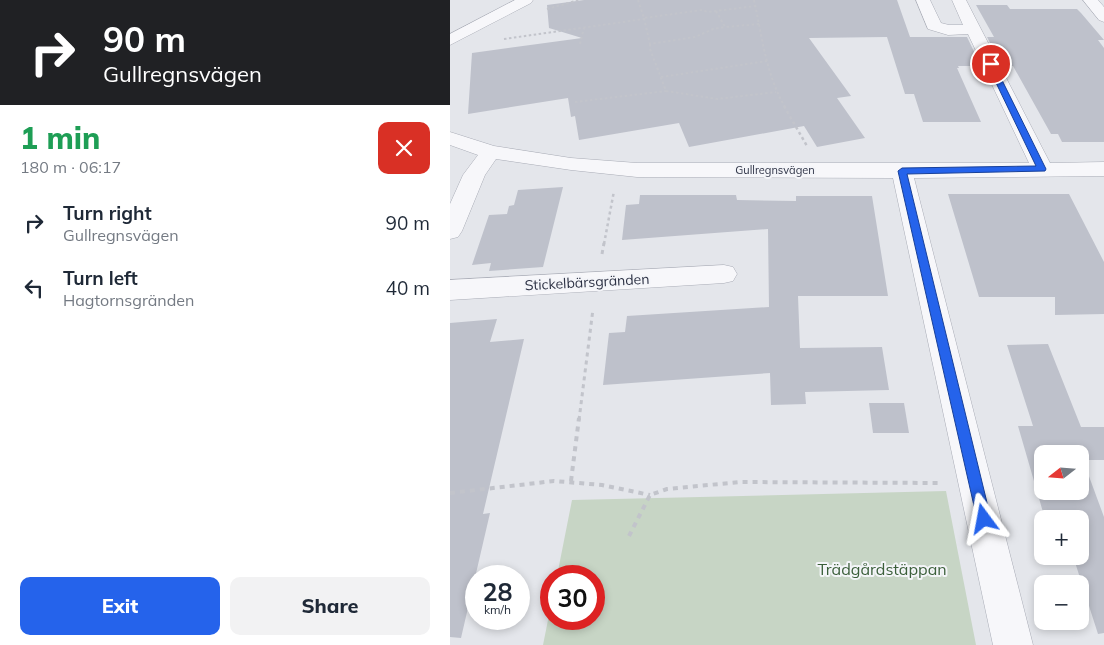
<!DOCTYPE html>
<html lang="en">
<head>
<meta charset="utf-8">
<style>
  body { margin:0; font-family:Mulish,sans-serif; background:#f2f2f3; color:#1f2937; height:100vh; display:flex; flex-direction:column; font-size:19px; white-space:nowrap }
  * { box-sizing:border-box; margin:0 }
  p { font-size:16px; color:#747a83 }
  .icon { flex:none; width:28px; height:28px; fill:none; stroke:currentColor; stroke-width:2; stroke-linecap:round; stroke-linejoin:round }
  .map { position:relative; flex:1; overflow:hidden }
  .side { display:flex; flex-direction:column; background:#fff; width:450px }
  .side>* { flex:none }
  .guide { background:#202124; color:#fff; overflow:hidden }
  .needle { width:32px; rotate:253deg }
  .buttons { position:absolute; left:584px; top:445px; display:grid; gap:10px }
  .buttons a { display:grid; place-items:center; width:55px; height:55px; border-radius:10px; background:#fff; box-shadow:0 2px 8px #0003; font-size:25px }
  .speed { position:absolute; left:15px; top:565px; display:flex; gap:10px; font-size:25px; font-weight:700; text-align:center }
  .speed>* { display:grid; place-content:center; width:65px; height:65px; border-radius:50%; background:#fff; box-shadow:0 2px 8px #0003; line-height:1 }
  .speed small { font-size:12px; font-weight:400 }
  .speed .limit { border:8px solid #d22; background:#fff; color:#111 }
  .pin { position:absolute; display:grid; place-items:center; width:42px; height:42px; color:#fff; margin:-21px; border:2px solid #fff; border-radius:50%; box-shadow:0 1px 5px #0007 }
  .me { position:absolute; width:55px; margin:-28px; rotate:347deg; stroke-linejoin:round; filter:drop-shadow(0 0 4px #0008) }
  .turn { display:flex; align-items:center; gap:18px; height:105px; padding:0 20px; font-size:22px }
  .turn .icon { width:65px; height:65px; stroke-width:2.5 }
  .turn b { display:block; font-size:35px; line-height:42px }
  .round { display:grid; place-items:center; flex:none; width:52px; height:52px; border-radius:10px; background:#f2f2f3 }
  .summary { display:flex; align-items:center; justify-content:space-between; height:85px; padding:0 20px }
  h1 { font-size:30px; font-weight:800; line-height:38px; color:#1e9e55 }
  .cta { display:flex; gap:10px; margin-top:auto; padding:10px 20px }
  .cta a { flex:1; height:58px; border-radius:10px; background:#2563eb; color:#fff; font-size:20px; font-weight:800; line-height:58px; text-align:center }
  .cta a+a { background:#f2f2f3; color:#1f2937 }
  ul { padding:0; list-style:none }
  li { display:flex; align-items:center; gap:15px; height:65px; padding:0 20px }
  li div { flex:1 }
  li b { display:block; font-size:19px }
  li em { font-style:normal }
  main { display:flex; flex:1; min-height:0 }
  .map>svg:first-child { display:block }
</style>
</head>
<body>
<main>
<section class="side">
<div class="guide">
<div class="turn"><svg class="icon" aria-label="right" viewBox="0 0 24 24"><path d="M7 20v-9h11M14 6l5 5-5 5"/></svg><div><b>90 m</b>Gullregnsvägen</div></div>
</div>
<div class="summary"><div><h1>1 min</h1><p>180 m · 06:17</p></div><a class="round" style="background:#d93025;color:#fff"><svg class="icon" aria-label="close" viewBox="0 0 24 24"><path d="M6 6l12 12M18 6L6 18"/></svg></a></div>
<ul>
<li><svg class="icon" aria-label="right" viewBox="0 0 24 24"><path d="M7 20v-9h11M14 6l5 5-5 5"/></svg><div><b>Turn right</b><p>Gullregnsvägen</p></div><em>90 m</em></li>
<li><svg class="icon" aria-label="left" viewBox="0 0 24 24"><path d="M17 20v-9H6M10 6l-5 5 5 5"/></svg><div><b>Turn left</b><p>Hagtornsgränden</p></div><em>40 m</em></li>
</ul>
<div class="cta"><a>Exit</a><a>Share</a></div>
</section>
<div class="map">
<svg width="654" height="645" viewBox="0 0 654 645">
  <rect width="100%" height="100%" fill="#e4e6eb"/>
  <path fill="#c7d5c5" d="M496,491L526,645H93L101,605V619H144V576H107L122,500Z"/>
  <g fill="#bec1cb" fill-rule="evenodd">
    <path d="M134,0H447L460,37H517L531,66H508L509,68H507L531,122H473L464,94H455L437,37L359,38L401,96L387,98L415,138L367,147L354,126L239,147L229,123L129,140L125,116L121,117L118,98L18,114L22,53L132,38L99,28L97,5Z"/>
    <path d="M526,5H557L560,9H627L631,13L654,40H648L654,48V142H612L608,134H601L563,66H552L537,37H544Z"/>
    <path d="M113,187L93,267L39,271L41,263L22,265L39,215L57,214L59,206L64,205L68,190Z"/>
    <path d="M498,194H619L654,262V314L605,315V297H529Z"/>
    <path d="M190,195H286L287,200L346,201V196H422L438,296H348L350,348L432,347L439,390L355,392L356,404L321,405L320,373L153,385L159,333L175,332L177,316L319,307L318,229L172,240L176,205L189,204Z"/>
    <path d="M47,319L40,342L74,339L33,514L40,513L11,638L0,637V323Z"/>
    <path d="M598,344L631,427H654V460H633L654,517V633L648,634L623,556H630V519H595L568,426H583L557,345ZM592,454H630V491H592Z"/>
    <path d="M419,403H454L459,433H423Z"/>
  </g>
  <g fill="none" stroke-linecap="round" stroke-linejoin="round">
    <g stroke="#a9acb6" stroke-width="1">
      <g id="minor">
        <path d="M65,0H83L81,3L0,45V34Z"/>
        <path d="M466,0H480L491,23L499,25H513L502,0H516L600,163L654,162V176L464,178L583,645H543L443,178L187,177L121,170L46,159L35,175L12,231L8,237L0,239V204L13,175L28,155L0,145V132L44,146L121,158L187,163H579L518,34L498,35L478,29Z"/>
        <path d="M633,0H648L654,7V22L649,20Z"/>
        <path d="M274,265L283,267L287,274L283,281L274,283L0,300V280Z"/>
      </g>
    </g>
    <g stroke="#c2c4cb" stroke-width="2" stroke-dasharray="2.5 2.5" stroke-linecap="butt">
      <path d="M188,0L194,18L252,10L258,12L305,6"/>
      <path d="M304,0C312,36 316,75 335,107"/>
      <path d="M97,9L129,0"/>
      <path d="M266,11L275,27L310,24"/>
      <path d="M194,18L200,44L245,37L263,29L275,27"/>
      <path d="M54,39L194,19"/>
      <path d="M130,44L134,28"/>
      <path d="M200,44V49L216,91L267,99L326,92"/>
      <path d="M211,77L317,61"/>
      <path d="M125,102L216,91"/>
    </g>
    <g stroke="#c2c4cb" stroke-width="2.5" stroke-dasharray="3 3" stroke-linecap="butt">
      <path d="M334,106L357,146"/>
      <path d="M154,244L164,191"/>
    </g>
    <g stroke="#c2c4cb" stroke-width="3" stroke-dasharray="4 4" stroke-linecap="butt">
      <path d="M152,254L154,243"/>
      <path d="M129,420L143,309"/>
    </g>
    <g stroke="#c2c4cb" stroke-width="4" stroke-dasharray="5 5" stroke-linecap="butt">
      <path d="M121,481L129,418"/>
      <path d="M0,493L104,481L152,485L200,495"/>
      <path d="M179,536L200,495L217,489L290,482L490,483"/>
    </g>
    <use href="#minor" fill="#f7f7fa" fill-rule="evenodd"/>
  </g>
  <path fill="#2563eb" stroke="#184099" d="M541,62L544,64L596,169L595,171L457,174L541,519L539,525L534,527L529,525L527,519L448,171L452,168L586,166L537,64Z"/>
  <g text-anchor="middle" dominant-baseline="central" stroke-width="4" stroke-linejoin="round" paint-order="stroke">
    <g font-size="11" fill="#2c3144" stroke="#f4f5f9">
      <text x="325" y="170">Gullregnsvägen</text>
    </g>
    <g font-size="14" fill="#2c3144" stroke="#f4f5f9">
      <text transform="translate(137 282) rotate(-3)">Stickelbärsgränden</text>
    </g>
    <g font-size="16" fill="#3b5f3a" stroke="#f4f5f9">
      <text x="432" y="569">Trädgårdstäppan</text>
    </g>
  </g>
</svg>
<div class="buttons">
<a><svg class="needle" viewBox="-14 -14 28 28"><path d="M0-13l5 13h-10z" fill="#e53935"/><path d="M0 13l5-13h-10z" fill="#747a83"/></svg></a>
<a>+</a>
<a>−</a>
</div>
<div class="speed"><div>28<small>km/h</small></div><div class="limit">30</div></div>
<div class="pin" style="left:541px;top:64px;background:#d93025"><svg class="icon" aria-label="arrive" viewBox="0 0 24 24"><path d="M6 21V4h12l-3 4 3 4H6"/></svg></div>
<svg class="me" style="left:534px;top:519px" viewBox="-20 -20 40 40"><path d="M0-17L14 15 0 8-14 15z" fill="#2563eb" stroke="#fff" stroke-width="4"/></svg>
</div>
</main>
</body>
</html>
